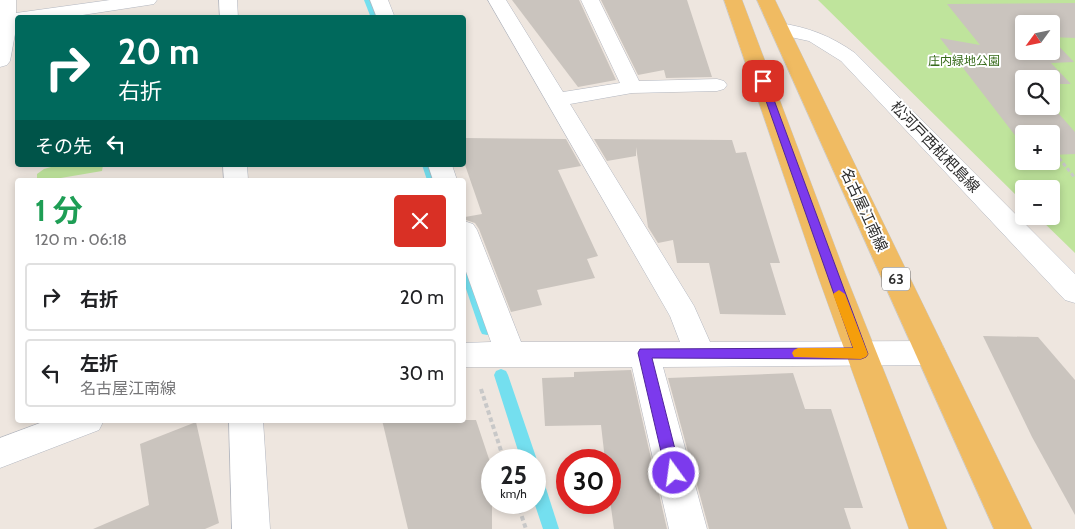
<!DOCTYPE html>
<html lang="ja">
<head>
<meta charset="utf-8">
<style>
  body { margin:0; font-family:Cabin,"Noto Sans JP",sans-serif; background:#f2f2f2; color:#202124; height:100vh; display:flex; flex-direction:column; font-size:19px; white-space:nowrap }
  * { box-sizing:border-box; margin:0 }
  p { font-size:16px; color:#757577 }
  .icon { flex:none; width:28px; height:28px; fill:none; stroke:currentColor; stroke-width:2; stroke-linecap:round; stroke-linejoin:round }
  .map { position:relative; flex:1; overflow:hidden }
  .side { position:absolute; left:15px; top:178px; width:451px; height:245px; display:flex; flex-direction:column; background:#fff; border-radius:5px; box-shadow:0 2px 8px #0003 }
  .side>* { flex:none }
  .hud { position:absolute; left:15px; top:15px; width:451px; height:152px; border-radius:5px; box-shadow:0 2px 8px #0003; background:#00695c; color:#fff; overflow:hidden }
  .needle { width:32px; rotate:237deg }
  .tools { position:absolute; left:1015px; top:15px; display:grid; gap:10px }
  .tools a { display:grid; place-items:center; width:45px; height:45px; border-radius:5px; background:#fff; box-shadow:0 2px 8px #0003; font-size:25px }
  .speed { position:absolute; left:481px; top:449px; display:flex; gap:10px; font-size:25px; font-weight:700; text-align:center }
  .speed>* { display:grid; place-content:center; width:65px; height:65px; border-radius:50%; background:#fff; box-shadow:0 2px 8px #0003; line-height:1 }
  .speed small { font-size:12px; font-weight:400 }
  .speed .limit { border:8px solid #d22; background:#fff; color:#111 }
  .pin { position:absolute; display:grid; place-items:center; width:42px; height:42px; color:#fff; margin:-21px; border-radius:10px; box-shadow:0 2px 8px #0006 }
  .me { position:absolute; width:55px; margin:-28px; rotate:346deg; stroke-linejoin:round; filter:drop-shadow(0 0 4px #0008) }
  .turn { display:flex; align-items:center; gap:18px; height:105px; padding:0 20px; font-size:22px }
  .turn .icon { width:65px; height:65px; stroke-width:2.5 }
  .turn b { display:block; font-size:35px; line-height:42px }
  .then { display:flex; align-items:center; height:48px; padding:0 20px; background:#0003; gap:10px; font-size:19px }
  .round { display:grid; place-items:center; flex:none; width:52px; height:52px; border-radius:5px; background:#f2f2f2 }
  .overview { display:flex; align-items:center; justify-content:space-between; height:85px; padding:0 20px }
  h1 { font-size:30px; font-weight:700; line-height:38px; color:#1e9e55 }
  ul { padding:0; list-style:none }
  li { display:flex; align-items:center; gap:15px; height:68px; margin:0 10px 8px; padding:0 10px; border:2px solid #e0e0e0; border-radius:5px }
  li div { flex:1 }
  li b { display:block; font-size:19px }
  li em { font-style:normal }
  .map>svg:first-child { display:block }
</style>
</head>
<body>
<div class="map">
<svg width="1075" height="529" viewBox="0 0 1075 529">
  <rect width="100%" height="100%" fill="#eee6df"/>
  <g fill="#bfe49c" fill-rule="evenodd">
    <path d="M818,0H1075V253L1037,216H1051V189H1024V203ZM1024,24H1051V51H1024ZM1024,79H1051V106H1024ZM1024,134H1051V161H1024Z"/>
    <path d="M58,165H103L102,171L49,180H37V174L44,169Z"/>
  </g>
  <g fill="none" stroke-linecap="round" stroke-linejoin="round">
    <g fill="#74dfef" fill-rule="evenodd">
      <path d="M364,0H372L379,18H371Z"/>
      <path d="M422,165H432L439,180H427Z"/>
      <path d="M464,261L468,263L470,266L494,330L492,334L487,335L482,334L480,330L464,283Z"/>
      <path d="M501,369L506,371L508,375L537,460L535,464V460H521L494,375L496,371Z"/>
      <path d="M535,472L541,474L543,479L559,529H543L534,502Z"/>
    </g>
  </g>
  <g fill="#cac4be">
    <path d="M512,0H579L616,80L578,87Z"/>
    <path d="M601,0H687L712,77L666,78L664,70L638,75Z"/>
    <path d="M1075,3V38L1051,37V24H1024V51H1051V38L1074,62L1051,63L1071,84H1051V79H1024V106L1051,105L1075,132V154L1051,155V134H1024V147L940,38L980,45L947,4Z"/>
    <path d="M464,138L566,139L581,166L558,170L598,256L587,259L595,278L537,290L542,305L511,312L479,229L475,223L466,220L465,217L482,214L464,162Z"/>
    <path d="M594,139L732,140L736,153L746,152L780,263H770L786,315L720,314L709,263H677L673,240L658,243L648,227L636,147V156L607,161Z"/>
    <path d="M983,336L1038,337L1075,380V515L1032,437Z"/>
    <path d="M631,370L667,529H614L610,500V460H605L601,425L545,426L542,378L574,377V372Z"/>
    <path d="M793,373L805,409H831L863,508H844L851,529H709L668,378Z"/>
    <path d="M382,420H476L492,468V529H408Z"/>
    <path d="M196,422L219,523L205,529H93L149,505L140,444Z"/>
  </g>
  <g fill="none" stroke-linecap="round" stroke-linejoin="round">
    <g stroke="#b3b7c0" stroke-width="1">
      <g id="minor">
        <path d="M0,0H16V13L110,0H157L154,4L148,5L63,18H18L10,61L7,65L0,67Z"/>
        <path d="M219,0H237L238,18H220Z"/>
        <path d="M370,0H388L395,18H377Z"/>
        <path d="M488,0H506L563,92L620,83L581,0H599L639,81L717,79L724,81L727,85L724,89L717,91L632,93L570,104L694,306L710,342L931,341L942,344L946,353L942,362L931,365L663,367L707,529H669L632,367H464V343L491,342L464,266V221L473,224L477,230L521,342H680L670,316Z"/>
        <path d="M223,165H247L248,180H224Z"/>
        <path d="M428,165H452L457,180H433Z"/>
        <path d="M48,420H104L99,430L0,468V438Z"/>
        <path d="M229,420H263L270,529H232Z"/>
      </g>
    </g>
    <g stroke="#b3b7c0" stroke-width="1">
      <path id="secondary" d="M779,23C808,27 831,36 855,53L1075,274V303L1065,300L841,61L809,41L772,33L770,29L772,25Z"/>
    </g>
    <g stroke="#c8c8c8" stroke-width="1">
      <g id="primary">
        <path d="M724,0H742L846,276L947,529H909L818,276Z"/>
        <path d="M757,0H775L1032,529H994Z"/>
      </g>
    </g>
    <path stroke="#c8c8c8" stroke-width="3" stroke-dasharray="4 2.5" stroke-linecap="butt" d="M1059,158L1075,178"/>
    <g stroke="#c8c8c8" stroke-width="4" stroke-dasharray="4.5 3" stroke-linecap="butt">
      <path d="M481,389L504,460"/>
      <path d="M517,502L526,529"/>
    </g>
    <use href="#minor" fill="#fff" fill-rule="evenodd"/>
    <use href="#secondary" fill="#fff" fill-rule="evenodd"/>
    <use href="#primary" fill="#f0bb62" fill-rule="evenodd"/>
  </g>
  <path fill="#7c3aed" stroke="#51269a" d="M763,78L767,81L868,354L866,357L861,359L652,358L681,473L679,478L674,480L668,478L666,473L638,353L640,349L853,348L759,81Z"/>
  <path fill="#f59e0b" d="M839,290L845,294L868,354L866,357L861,359L794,357L792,353L794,350L798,348H853L833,294Z"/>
  <g text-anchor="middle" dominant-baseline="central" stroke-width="4" stroke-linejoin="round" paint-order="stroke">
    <g font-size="12" fill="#376b1b" stroke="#fff">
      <text x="964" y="60">庄内緑地公園</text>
    </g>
    <rect fill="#fff" stroke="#6c6c6c" stroke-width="1" x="882" y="267.5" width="28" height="23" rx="4"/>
    <g font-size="14" font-weight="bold" fill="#2d2d2d">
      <text x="896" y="279">63</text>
    </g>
    <g font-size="15" fill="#2d2d2d" stroke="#fff">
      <text transform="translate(935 147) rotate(46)">松河戸西枇杷島線</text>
      <text transform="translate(864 210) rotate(65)">名古屋江南線</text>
    </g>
  </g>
</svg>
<div class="tools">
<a><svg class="needle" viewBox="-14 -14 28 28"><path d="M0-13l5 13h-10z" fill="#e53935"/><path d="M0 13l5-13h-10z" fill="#757577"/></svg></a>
<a><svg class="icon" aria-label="search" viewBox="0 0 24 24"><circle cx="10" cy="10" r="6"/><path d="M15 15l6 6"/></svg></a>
<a>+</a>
<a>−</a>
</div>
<div class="speed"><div>25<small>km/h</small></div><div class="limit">30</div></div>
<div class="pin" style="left:763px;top:81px;background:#d93025"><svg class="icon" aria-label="arrive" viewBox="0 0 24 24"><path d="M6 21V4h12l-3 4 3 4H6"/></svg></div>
<svg class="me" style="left:674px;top:473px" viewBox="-20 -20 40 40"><circle r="17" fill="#7c3aed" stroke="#fff" stroke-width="3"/><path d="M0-11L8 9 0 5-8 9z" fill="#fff"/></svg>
<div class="hud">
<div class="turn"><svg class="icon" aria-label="right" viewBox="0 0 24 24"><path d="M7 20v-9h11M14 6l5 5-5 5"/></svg><div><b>20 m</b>右折</div></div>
<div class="then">その先<svg class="icon" aria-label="left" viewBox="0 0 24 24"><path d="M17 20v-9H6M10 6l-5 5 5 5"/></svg></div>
</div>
<section class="side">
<div class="overview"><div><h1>1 分</h1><p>120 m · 06:18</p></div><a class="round" style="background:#d93025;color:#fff"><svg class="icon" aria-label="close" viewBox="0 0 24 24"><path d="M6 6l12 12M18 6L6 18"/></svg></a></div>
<ul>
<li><svg class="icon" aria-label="right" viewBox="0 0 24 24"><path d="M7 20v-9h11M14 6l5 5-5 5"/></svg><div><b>右折</b></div><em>20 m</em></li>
<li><svg class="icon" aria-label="left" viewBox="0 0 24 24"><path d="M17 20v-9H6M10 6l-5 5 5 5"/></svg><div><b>左折</b><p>名古屋江南線</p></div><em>30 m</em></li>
</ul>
</section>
</div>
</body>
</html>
